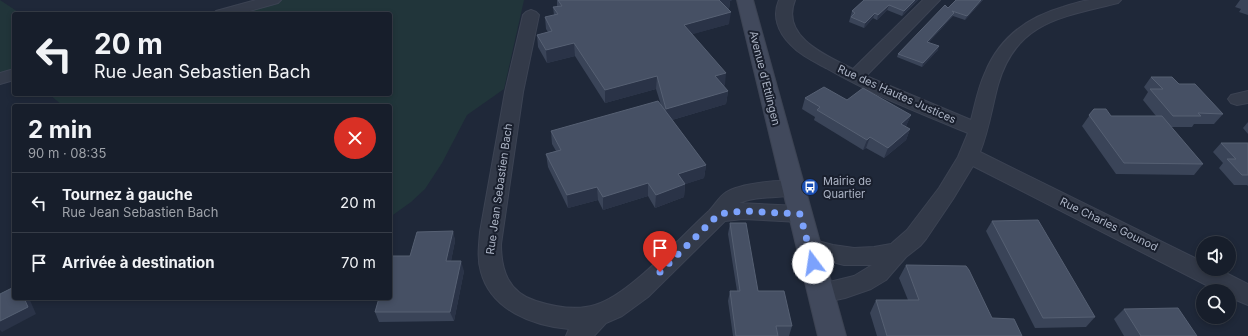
<!DOCTYPE html>
<html lang="fr">
<head>
<meta charset="utf-8">
<style>
  body { margin:0; font-family:Inter,sans-serif; background:#202733; color:#f1f3f6; height:100vh; display:flex; flex-direction:column; font-size:15px; white-space:nowrap }
  * { box-sizing:border-box; margin:0 }
  p { font-size:13px; color:#9ea2a9 }
  .icon { flex:none; width:22px; height:22px; fill:none; stroke:currentColor; stroke-width:2; stroke-linecap:round; stroke-linejoin:round }
  .map { position:relative; flex:1; overflow:hidden }
  .panel { position:absolute; left:12px; top:104px; width:380px; height:196px; display:flex; flex-direction:column; background:#171e2b; border-radius:4px; box-shadow:0 2px 6px #0003,0 0 0 1px #363c47 }
  .panel>* { flex:none }
  .guide { position:absolute; left:12px; top:12px; width:380px; height:84px; border-radius:4px; box-shadow:0 2px 6px #0003,0 0 0 1px #363c47; background:#171e2b; color:#f1f3f6; overflow:hidden }
  .fabs { position:absolute; left:1196px; top:236px; display:grid; gap:8px }
  .fabs a { display:grid; place-items:center; width:40px; height:40px; border-radius:50%; background:#171e2b; box-shadow:0 2px 6px #0003,0 0 0 1px #363c47; font-size:20px }
  .pin { position:absolute; display:grid; place-items:center; width:34px; height:34px; color:#fff; margin:-41px -17px; border-radius:50% 50% 50% 0; rotate:-45deg; box-shadow:0 0 4px #0007 }
  .pin .icon { rotate:45deg }
  .me { position:absolute; width:44px; margin:-22px; rotate:346deg; stroke-linejoin:round; filter:drop-shadow(0 0 3px #0008) }
  .turn { display:flex; align-items:center; gap:14px; height:84px; padding:0 16px; font-size:18px }
  .turn .icon { width:52px; height:52px; stroke-width:2.5 }
  .turn b { display:block; font-size:28px; line-height:34px }
  .round { display:grid; place-items:center; flex:none; width:42px; height:42px; border-radius:21px; background:#202733 }
  .overview { display:flex; align-items:center; justify-content:space-between; height:68px; padding:0 16px }
  h1 { font-size:24px; font-weight:700; line-height:30px }
  ul { padding:0; list-style:none }
  li { display:flex; align-items:center; gap:12px; height:60px; padding:0 16px; border-top:1px solid #363c47 }
  li div { flex:1 }
  li b { display:block; font-size:15px }
  li em { font-style:normal }
  .map>svg:first-child { display:block }
</style>
</head>
<body>
<div class="map">
<svg width="1248" height="336" viewBox="0 0 1248 336">
  <rect width="100%" height="100%" fill="#1f2839"/>
  <g fill="#21353a">
    <path d="M0,0L21,14H14V70L0,74Z"/>
    <path d="M279,0H524L504,89L467,115L442,163L425,189L411,202L390,217V106H63L49,94H390V14H228Z"/>
  </g>
  <g fill="none" stroke-linecap="round" stroke-linejoin="round">
    <g stroke="#3c4353" stroke-width="2">
      <g id="street">
        <path d="M256,0H281L278,3L239,14H213L216,11Z"/>
        <path d="M779,0H795C780,37 827,56 853,69L923,0H940L866,76L971,120C975,105 978,88 985,73C999,38 1028,17 1063,7C1072,4 1081,1 1090,0C1100,0 1110,0 1121,0L1118,3C1063,17 1016,21 998,85C992,107 989,130 980,152L1203,262V269H1218L1248,284V305L1229,297V291H1218L973,166L953,199L926,239L920,246L906,257L886,280L871,289L845,298L821,303L813,300L809,293L813,286L854,276L872,265H844L802,254L799,248L802,242L810,239L833,245L854,248L874,247L891,244L907,230L939,188L958,157L968,133C919,113 871,94 826,68C813,61 800,55 790,44C778,32 772,16 779,0Z"/>
        <path d="M531,10L536,12L539,15L523,92L501,244C501,270 508,292 536,301C555,307 576,311 595,305C630,295 681,236 709,211C714,206 719,197 725,193C739,183 785,178 801,183L804,188L801,193C780,200 761,194 739,203L800,206L808,208L811,214L808,220L800,222L743,219L725,221L648,297L622,316L606,323L594,336H566L569,329C533,326 491,310 481,272C477,259 479,245 480,232L505,92L523,15L526,12Z"/>
        <path d="M14,69V80L0,84V73Z"/>
        <path d="M1248,91V103L1237,105L1231,103L1228,99L1231,95Z"/>
      </g>
    </g>
    <g stroke="#3c4353" stroke-width="2">
      <path id="secondary" d="M737,0H753L846,336H818Z"/>
    </g>
    <use href="#street" fill="#333a49" fill-rule="evenodd"/>
    <use href="#secondary" fill="#41495c" fill-rule="evenodd"/>
  </g>
  <g fill="#3a4458">
    <path d="M557,0H732L730,1L729,9H728L729,24L692,34L725,85L723,86L728,91L726,104L672,120L706,165L704,178L685,184L684,197L655,208L648,196L603,210L598,200L568,208L548,167L546,154L556,151L552,144L551,131L661,105L656,89L605,103L575,56L547,63L538,47L537,35L548,32L546,29L545,17L554,15L553,7H557Z"/>
    <path d="M864,0H918L902,16L887,10L877,20L873,18L864,28L849,22L852,11Z"/>
    <path d="M956,0H983L965,20L953,16L929,42L938,50L922,67L897,57L898,54L948,8Z"/>
    <path d="M1240,0H1248V15L1239,12L1241,9L1235,7Z"/>
    <path d="M1151,77L1179,84L1223,114L1214,124H1194L1192,127H1171L1203,164L1194,175L1116,174L1082,126L1094,109L1111,116H1156L1143,100L1148,92L1144,87Z"/>
    <path d="M805,98L911,115L906,126V127L910,129L906,140L884,158L866,148L863,150L814,120L815,117L802,109Z"/>
    <path d="M1248,122V134L1243,128Z"/>
    <path d="M1221,143H1248V186L1247,185H1234L1219,168L1223,163L1213,152Z"/>
    <path d="M992,221L1095,317L1086,327L1035,328L986,231Z"/>
    <path d="M730,223L758,291L792,326L789,336H733L728,301L730,291H737L728,234Z"/>
    <path d="M453,231L455,241L451,261L464,271L454,321L379,322L375,312L410,256Z"/>
    <path d="M906,265L992,318L1022,336H877L870,313L876,300H908L899,278Z"/>
    <path d="M1124,309L1197,336H1124L1114,319Z"/>
  </g>
  <g fill="#2a3347">
    <path d="M719,0H732L730,1L729,9L717,12Z"/>
    <path d="M915,0H918L902,16L904,11Z"/>
    <path d="M981,0H983L965,20L967,16Z"/>
    <path d="M889,5L887,10L877,20L878,15Z"/>
    <path d="M731,12L729,24L683,37L684,25Z"/>
    <path d="M875,13L873,18L864,28L865,23Z"/>
    <path d="M954,13L952,17L926,45L927,42Z"/>
    <path d="M574,43L575,56L547,63L546,50Z"/>
    <path d="M939,46L938,50L922,67L923,63Z"/>
    <path d="M726,73L725,85L714,89L715,76Z"/>
    <path d="M657,76L656,89L605,103V90Z"/>
    <path d="M728,91L726,104L665,122L666,109Z"/>
    <path d="M911,115L906,126L897,134L901,124Z"/>
    <path d="M910,129L906,140L884,158L888,148Z"/>
    <path d="M870,137L866,148L863,150L867,140Z"/>
    <path d="M706,165L704,178L677,187L678,174Z"/>
    <path d="M648,183V196L603,210V197Z"/>
    <path d="M685,184L684,197L655,208L656,195Z"/>
    <path d="M597,187L598,200L568,208L567,195Z"/>
    <path d="M453,231L455,241L449,271L446,261Z"/>
    <path d="M461,261L464,271L454,321L450,312Z"/>
    <path d="M24,298H29L36,314L2,332L0,330V321Z"/>
  </g>
  <g fill="#465064" stroke="#566073">
    <path d="M558,0H719L731,12L684,25L726,73L715,76L728,91L666,109L657,76L605,90L574,43L546,50L537,35L552,31L545,17L558,14L553,7L562,6Z"/>
    <path d="M864,0H915L904,11L889,5L878,15L875,13L865,23L851,17L855,13L852,11Z"/>
    <path d="M956,0H981L967,16L952,11L954,13L927,42L939,46L923,63L898,54L945,5L948,8Z"/>
    <path d="M1151,77H1172L1179,84H1195L1223,114L1198,113L1201,116H1173L1150,89H1163Z"/>
    <path d="M824,87L847,100L863,88L911,115L901,124L910,129L888,148L870,137L867,140L817,110L820,107L805,98Z"/>
    <path d="M658,101L706,165L678,174L685,184L656,195L648,183L603,197L597,187L567,195L546,154L561,150L551,131Z"/>
    <path d="M1094,109H1106L1111,116H1162L1203,164L1124,163L1089,115Z"/>
    <path d="M1221,143H1248V175H1242L1227,159H1236Z"/>
    <path d="M1038,220L1095,317L1043,318L992,221Z"/>
    <path d="M730,223H746L758,291H784L792,326H776L778,336H736L730,291H740Z"/>
    <path d="M453,231L446,261H461L450,312H375L379,298H390V262L392,256H410L417,232Z"/>
    <path d="M906,265L966,266L969,270L992,318L1014,319L1022,336H887L876,300H919Z"/>
    <path d="M14,287V298H24L28,307L0,321V294Z"/>
    <path d="M1178,308L1197,336H1141L1124,309Z"/>
  </g>
  <g fill="none" stroke-linecap="round" stroke-linejoin="round">
    <path stroke="#7ca2fc" stroke-width="7" stroke-dasharray="0 12.6" d="M660,272L719,214L743,211L800,214L813,263"/>
  </g>
  <defs>
    <g id="bus-disc" transform="scale(0.9)"><circle r="9.5" fill="#1a4fb4" stroke="#191f2d"/><path d="M-5-6H5V4H4V6H2V4H-2V6H-4V4H-5ZM-3.5-4V0h7V-4ZM-3.5 1.2v1.5H-2V1.2ZM2 1.2v1.5H3.5V1.2Z" fill="#fff"/></g>
  </defs>
  <g fill-rule="evenodd">
    <use href="#bus-disc" x="810" y="187"/>
  </g>
  <g text-anchor="middle" dominant-baseline="central" stroke-width="4" stroke-linejoin="round" paint-order="stroke">
    <g font-size="11" fill="#adb5c6" stroke="#191f2d">
      <text transform="translate(765 78) rotate(76)">Avenue d'Ettlingen</text>
      <text transform="translate(897 94) rotate(24)">Rue des Hautes Justices</text>
      <text transform="translate(499 189) rotate(-82)">Rue Jean Sebastien Bach</text>
      <text transform="translate(1109 224) rotate(26)">Rue Charles Gounod</text>
    </g>
    <g font-size="11" fill="#adb5c6" stroke="#191f2d" text-anchor="start">
      <text x="823" y="181">Mairie de<tspan x="823" dy="13">Quartier</tspan></text>
    </g>
  </g>
</svg>
<div class="fabs">
<a><svg class="icon" aria-label="sound" viewBox="0 0 24 24"><path d="M4 9h4l5-4v14l-5-4H4zM17 9q2 3 0 6"/></svg></a>
<a><svg class="icon" aria-label="search" viewBox="0 0 24 24"><circle cx="10" cy="10" r="6"/><path d="M15 15l6 6"/></svg></a>
</div>
<div class="pin" style="left:660px;top:272px;background:#d93025"><svg class="icon" aria-label="arrive" viewBox="0 0 24 24"><path d="M6 21V4h12l-3 4 3 4H6"/></svg></div>
<svg class="me" style="left:813px;top:263px" viewBox="-20 -20 40 40"><circle r="19" fill="#fff"/><path d="M0-13L10 11 0 6-10 11z" fill="#7ca2fc"/></svg>
<div class="guide">
<div class="turn"><svg class="icon" aria-label="left" viewBox="0 0 24 24"><path d="M17 20v-9H6M10 6l-5 5 5 5"/></svg><div><b>20 m</b>Rue Jean Sebastien Bach</div></div>
</div>
<section class="panel">
<div class="overview"><div><h1>2 min</h1><p>90 m · 08:35</p></div><a class="round" style="background:#d93025;color:#fff"><svg class="icon" aria-label="close" viewBox="0 0 24 24"><path d="M6 6l12 12M18 6L6 18"/></svg></a></div>
<ul>
<li><svg class="icon" aria-label="left" viewBox="0 0 24 24"><path d="M17 20v-9H6M10 6l-5 5 5 5"/></svg><div><b>Tournez à gauche</b><p>Rue Jean Sebastien Bach</p></div><em>20 m</em></li>
<li><svg class="icon" aria-label="arrive" viewBox="0 0 24 24"><path d="M6 21V4h12l-3 4 3 4H6"/></svg><div><b>Arrivée à destination</b></div><em>70 m</em></li>
</ul>
</section>
</div>
</body>
</html>
